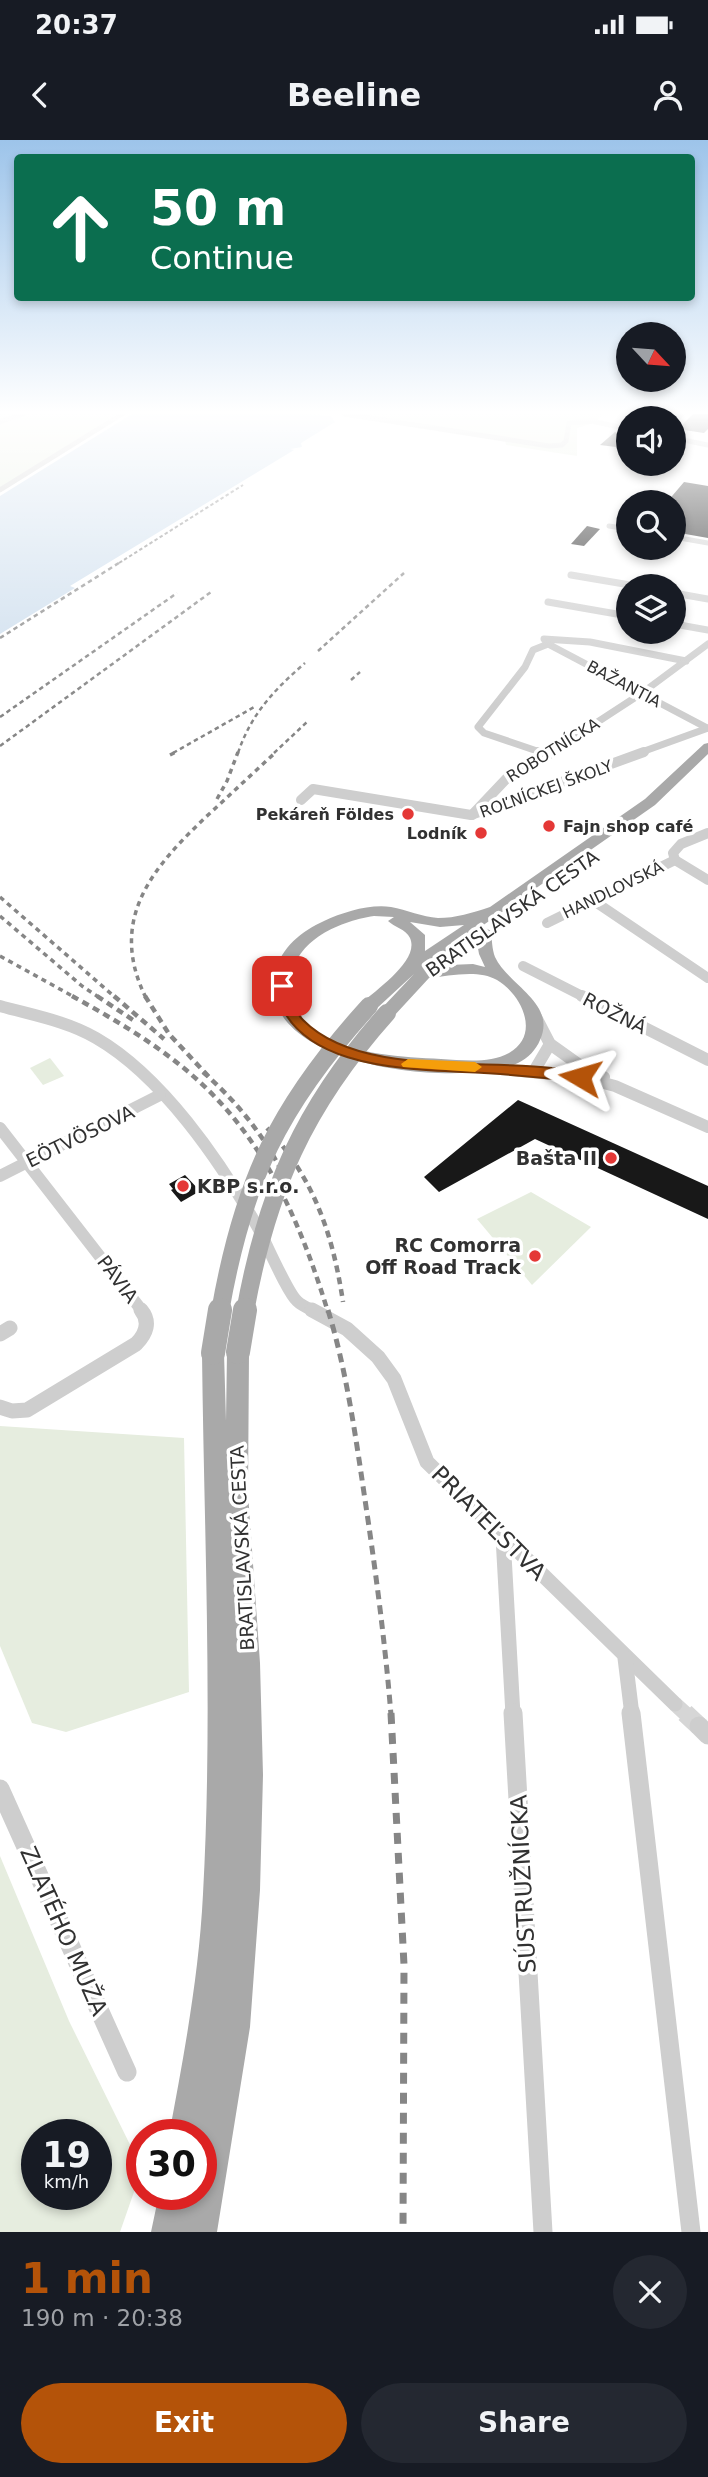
<!DOCTYPE html>
<html lang="en">
<head>
<meta charset="utf-8">
<style>
  body { margin:0; font-family:"DejaVu Sans",sans-serif; background:#242831; color:#f1f3f6; height:100vh; display:flex; flex-direction:column; font-size:26px; white-space:nowrap }
  * { box-sizing:border-box; margin:0 }
  p { font-size:23px; color:#9ea1a6 }
  .icon { flex:none; width:38px; height:38px; fill:none; stroke:currentColor; stroke-width:2; stroke-linecap:round; stroke-linejoin:round }
  .map { position:relative; height:2092px; overflow:hidden }
  .details { display:flex; flex-direction:column; background:#171b24; flex:1 }
  .details>* { flex:none }
  .hud { position:absolute; left:14px; top:14px; width:681px; height:147px; border-radius:7px; box-shadow:0 4px 10px #0003; background:#0b6e4f; color:#fff; overflow:hidden }
  .needle { width:46px; rotate:116deg }
  .controls { position:absolute; left:616px; top:182px; display:grid; gap:14px }
  .controls a { display:grid; place-items:center; width:70px; height:70px; border-radius:50%; background:#171b24; box-shadow:0 4px 10px #0003; font-size:35px }
  .speed { position:absolute; left:21px; top:1979px; display:flex; gap:14px; font-size:35px; font-weight:700; text-align:center }
  .speed>* { display:grid; place-content:center; width:91px; height:91px; border-radius:50%; background:#171b24; box-shadow:0 4px 10px #0003; line-height:1 }
  .speed small { font-size:18px; font-weight:400 }
  .speed .limit { border:10px solid #d22; background:#fff; color:#111 }
  .pin { position:absolute; display:grid; place-items:center; width:60px; height:60px; color:#fff; margin:-30px; border-radius:14px; box-shadow:0 4px 10px #0006 }
  .me { position:absolute; width:77px; margin:-38px; rotate:277deg; stroke-linejoin:round; filter:drop-shadow(0 0 5px #0008) }
  .turn { display:flex; align-items:center; gap:24px; height:147px; padding:0 21px; font-size:32px }
  .turn .icon { width:91px; height:91px; stroke-width:2.5 }
  .turn b { display:block; font-size:49px; line-height:60px }
  .round { display:grid; place-items:center; flex:none; width:74px; height:74px; border-radius:37px; background:#242831 }
  .head { display:flex; align-items:center; justify-content:space-between; height:119px; padding:0 21px }
  h1 { font-size:42px; font-weight:600; line-height:52px; color:#b45309 }
  .button { display:flex; gap:14px; margin-top:auto; padding:14px 21px }
  .button a { flex:1; height:80px; border-radius:42px; background:#b45309; color:#fff; font-size:28px; font-weight:600; line-height:80px; text-align:center }
  .button a+a { background:#242831; color:#f1f3f6 }
  .status { display:flex; justify-content:space-between; align-items:center; height:49px; padding:0 35px; background:#171b24; direction:ltr }
  .status svg { height:19px; fill:currentColor }
  header { display:flex; justify-content:space-between; align-items:center; height:91px; padding:0 21px; background:#171b24; font-size:32px; font-weight:600 }
  .map>svg:first-child { display:block }
</style>
</head>
<body>
<div class="status"><b>20:37</b><svg viewBox="0 0 49 12"><path d="M0 12V9h3v3zM5 12V6h3v6zM10 12V3h3v9zM15 12V0h3v12zM26 1h20v11H26zM47 4h2v5h-2z"/></svg></div>
<header><svg class="icon" aria-label="back" viewBox="0 0 24 24"><path d="M15 5l-7 7 7 7"/></svg>Beeline<svg class="icon" aria-label="person" viewBox="0 0 24 24"><circle cx="12" cy="8" r="4"/><path d="M4 21q1-7 8-7t8 7"/></svg></header>
<div class="map">
<svg width="708" height="2092" viewBox="0 0 708 2092">
  <rect width="100%" height="100%" fill="#fff"/>
  <g fill="#e6eddf" fill-rule="evenodd">
    <path d="M0,274H117L0,348Z"/>
    <path d="M364,274H604L593,283L577,288V316L506,305L505,300L339,276Z"/>
    <path d="M50,918L64,936L43,945L30,928Z"/>
    <path d="M531,1052L591,1087L532,1145L477,1079Z"/>
    <path d="M0,1286L184,1298L189,1552L66,1592L32,1583L0,1506Z"/>
    <path d="M0,1716L69,1881L142,2029L120,2092H0ZM96,1995V2054H37V1995Z"/>
  </g>
  <path fill="#ccdded" d="M132,274H309L331,276L335,282L301,303L302,307L290,309L294,310L70,446L75,448L0,494V356Z"/>
  <g fill="#181818">
    <path d="M693,274H708V289L704,293L678,289Z"/>
    <path d="M615,292L628,296L616,307L600,305Z"/>
    <path d="M684,342L708,346V398L674,392V362H667Z"/>
    <path d="M587,386L600,389L584,406L571,404Z"/>
    <path d="M518,960L708,1046V1079L535,999L439,1052L424,1037Z"/>
    <path d="M185,1035L200,1051L181,1062L171,1050L173,1049L169,1044Z"/>
  </g>
  <g fill="none" stroke-linecap="round" stroke-linejoin="round">
    <path stroke="#d6d6d6" stroke-width="15" stroke-dasharray="15 8" stroke-linecap="butt" d="M675,1564L687,1575"/>
    <path stroke="#d6d6d6" stroke-width="19" stroke-dasharray="19 10" stroke-linecap="butt" d="M685,1573L699,1586"/>
    <g stroke="#cecece" stroke-width="5">
      <path d="M345,274L549,306L562,305L566,301L569,283L592,281L628,289"/>
      <path d="M0,282L23,274"/>
      <path d="M674,283L682,274"/>
      <path d="M674,298L708,305"/>
      <path d="M0,350L122,274"/>
      <path d="M609,386L628,389"/>
      <path d="M674,397L708,403"/>
    </g>
    <g stroke="#cecece" stroke-width="7">
      <path d="M571,435L636,446"/>
      <path d="M674,453L708,459"/>
      <path d="M548,462L628,476"/>
      <path d="M674,484L708,490"/>
      <path d="M686,521L590,502L544,499L548,504L707,588"/>
      <path d="M543,613L484,593L478,587L525,527L533,510L548,504"/>
      <path d="M550,613L642,553L708,504"/>
      <path d="M639,613L708,588"/>
    </g>
    <g stroke="#cecece" stroke-width="10">
      <path d="M538,612L548,615"/>
      <path d="M301,660L313,649L471,675L644,612"/>
      <path d="M472,675L508,637L553,612"/>
      <path d="M675,720L708,740"/>
      <path d="M594,761L708,838"/>
      <path d="M547,783L675,720L673,713L681,704L708,693"/>
      <path d="M523,826L586,858"/>
    </g>
    <g stroke="#cecece" stroke-width="12">
      <path d="M582,856L708,920"/>
      <path d="M0,866C32,875 67,881 96,898C162,936 220,1021 257,1086C266,1102 287,1152 297,1161C302,1166 310,1169 316,1172"/>
      <path d="M536,877L550,904L578,924L604,937"/>
      <path d="M481,927L581,937L615,946L708,987"/>
      <path d="M534,931L550,904"/>
      <path d="M0,988L143,1172"/>
      <path d="M0,1036L160,955"/>
    </g>
    <g stroke="#cecece" stroke-width="15">
      <path d="M312,1170L347,1189L378,1217L394,1239L427,1322L675,1564"/>
      <path d="M0,1194L10,1188"/>
      <path d="M0,1267L12,1271L27,1270L136,1204C146,1194 151,1182 141,1170"/>
      <path d="M503,1397L513,1575"/>
      <path d="M625,1518L632,1575"/>
    </g>
    <g stroke="#cecece" stroke-width="19">
      <path d="M513,1573L543,2092"/>
      <path d="M631,1573L691,2092"/>
      <path d="M699,1586L708,1595"/>
      <path d="M0,1649L127,1932"/>
    </g>
    <g fill="#a9a9a9" fill-rule="evenodd">
      <path d="M708,603V614L655,665L482,786L491,791C492,800 492,809 495,817C508,845 557,863 540,900C536,910 528,918 518,923C462,949 253,928 275,833C281,807 302,791 324,781C344,772 369,764 391,767C407,770 422,777 438,778C456,778 472,773 490,767L645,659L704,604ZM374,776L394,777L388,781C394,787 406,789 410,798C420,820 377,849 363,862L361,866L363,870H375L414,834L381,869L379,873L381,877H393L429,838C449,836 478,829 497,840C522,855 541,895 509,913C489,924 462,920 441,919C402,917 356,915 322,895C306,885 295,872 292,854C284,806 334,782 374,776ZM410,782L440,787L464,785L425,811V795ZM475,791L479,814L485,827L473,824L425,826Z"/>
      <path d="M238,1203L246,1205L249,1212L248,1353L260,1523L263,1635L260,1750L250,1887L217,2092H151L159,2054H201V1995H169C184,1915 199,1835 203,1754C213,1574 204,1393 202,1213L205,1206L213,1204L221,1206L224,1213L226,1281L227,1212L230,1205Z"/>
    </g>
    <path stroke="#868686" stroke-width="2" stroke-dasharray="3.5 2.5" stroke-linecap="butt" d="M119,423L243,345"/>
    <g stroke="#868686" stroke-width="2.5" stroke-dasharray="4.5 3.5" stroke-linecap="butt">
      <path d="M0,498L122,421"/>
      <path d="M318,511L404,433"/>
      <path d="M351,540L360,532"/>
      <path d="M0,577L177,453"/>
      <path d="M0,606L211,452"/>
      <path d="M173,613L256,566"/>
      <path d="M238,613C251,574 274,550 305,523"/>
      <path d="M274,613L308,581"/>
    </g>
    <g stroke="#868686" stroke-width="3.5" stroke-dasharray="5 4.5" stroke-linecap="butt">
      <path d="M170,615L176,612"/>
      <path d="M217,659L227,641L238,612"/>
      <path d="M0,757L116,858"/>
      <path d="M0,776L82,846L100,858"/>
      <path d="M0,816L76,858"/>
      <path d="M146,858C107,779 153,727 208,675C231,654 253,633 276,612"/>
    </g>
    <g stroke="#868686" stroke-width="4.5" stroke-dasharray="7 5" stroke-linecap="butt">
      <path d="M72,856C123,884 175,915 215,957C273,1017 304,1094 328,1172"/>
      <path d="M97,856L136,882"/>
      <path d="M114,856L164,899"/>
      <path d="M145,856L169,894L209,937"/>
      <path d="M203,932C243,967 272,1006 293,1055"/>
      <path d="M267,988C314,1038 333,1095 343,1162"/>
    </g>
    <path stroke="#868686" stroke-width="5" stroke-dasharray="9 6" stroke-linecap="butt" d="M328,1170C346,1229 355,1292 364,1353C375,1426 385,1501 391,1575"/>
    <path stroke="#868686" stroke-width="7" stroke-dasharray="11 9" stroke-linecap="butt" d="M391,1573L404,1825L403,2092"/>
    <g stroke="#a9a9a9" stroke-width="18">
      <path d="M220,1172C243,1040 279,965 369,866"/>
      <path d="M245,1172C267,1050 304,966 387,873"/>
    </g>
    <g stroke="#a9a9a9" stroke-width="24">
      <path d="M238,1212L245,1170"/>
      <path d="M213,1213L220,1170"/>
    </g>
  </g>
  <linearGradient id="sky" x2="0" y2="1"><stop stop-color="#9dc4ea"/><stop offset="0.48" stop-color="#fff"/><stop offset="1" stop-color="#fff" stop-opacity="0"/></linearGradient>
  <rect width="708" height="567" fill="url(#sky)"/>
  <path fill="#b45309" stroke="#753606" stroke-width="2" d="M282,841L288,846C291,858 294,871 303,880C358,936 480,919 552,928C563,929 581,928 588,937L580,942C548,938 517,935 484,933C416,929 291,933 275,846Z"/>
  <path fill="#f59e0b" d="M408,919L475,922L482,927L475,932L403,927L401,924Z"/>
  <g fill="#e43836" stroke="#fff" stroke-width="2.5">
    <circle cx="408" cy="674" r="7"/>
    <circle cx="549" cy="686" r="7"/>
    <circle cx="481" cy="693" r="7"/>
    <circle cx="611" cy="1018" r="7"/>
    <circle cx="183" cy="1046" r="7"/>
    <circle cx="535" cy="1116" r="7"/>
  </g>
  <g text-anchor="middle" dominant-baseline="central" stroke-width="7" stroke-linejoin="round" paint-order="stroke">
    <g font-size="16" fill="#313131" stroke="#fff">
      <text transform="translate(624 544) rotate(28)">BAŽANTIA</text>
      <text transform="translate(553 610) rotate(-32)">ROBOTNÍCKA</text>
      <text transform="translate(546 649) rotate(-20)">ROĽNÍCKEJ ŠKOLY</text>
      <text transform="translate(613 750) rotate(-26)">HANDLOVSKÁ</text>
    </g>
    <g font-size="16" font-weight="bold" fill="#313131" stroke="#fff" text-anchor="end">
      <text x="394" y="674">Pekáreň Földes</text>
      <text x="563" y="686" text-anchor="start">Fajn shop café</text>
      <text x="467" y="693">Lodník</text>
    </g>
    <g font-size="19" fill="#313131" stroke="#fff">
      <text transform="translate(512 773) rotate(-35)">BRATISLAVSKÁ CESTA</text>
      <text transform="translate(615 873) rotate(27)">ROŽNÁ</text>
      <text transform="translate(80 996) rotate(-26)">EÖTVÖSOVA</text>
      <text transform="translate(118 1139) rotate(53)">PÁVIA</text>
      <text transform="translate(242 1408) rotate(-93)">BRATISLAVSKÁ CESTA</text>
    </g>
    <g font-size="19" font-weight="bold" fill="#313131" stroke="#fff" text-anchor="end">
      <text x="597" y="1018">Bašta II</text>
      <text x="197" y="1046" text-anchor="start">KBP s.r.o.</text>
      <text x="521" y="1105">RC Comorra<tspan x="521" dy="22">Off Road Track</tspan></text>
    </g>
    <g font-size="23" fill="#313131" stroke="#fff">
      <text transform="translate(489 1383) rotate(45)">PRIATEĽSTVA</text>
      <text transform="translate(523 1744) rotate(-93)">SÚSTRUŽNÍCKA</text>
      <text transform="translate(64 1791) rotate(66)">ZLATÉHO MUŽA</text>
    </g>
  </g>
</svg>
<div class="controls">
<a><svg class="needle" viewBox="-14 -14 28 28"><path d="M0-13l5 13h-10z" fill="#e53935"/><path d="M0 13l5-13h-10z" fill="#9ea1a6"/></svg></a>
<a><svg class="icon" aria-label="sound" viewBox="0 0 24 24"><path d="M4 9h4l5-4v14l-5-4H4zM17 9q2 3 0 6"/></svg></a>
<a><svg class="icon" aria-label="search" viewBox="0 0 24 24"><circle cx="10" cy="10" r="6"/><path d="M15 15l6 6"/></svg></a>
<a><svg class="icon" aria-label="layers" viewBox="0 0 24 24"><path d="M12 4l9 5-9 5-9-5zM3 14l9 5 9-5"/></svg></a>
</div>
<div class="speed"><div>19<small>km/h</small></div><div class="limit">30</div></div>
<div class="pin" style="left:282px;top:846px;background:#d93025"><svg class="icon" aria-label="arrive" viewBox="0 0 24 24"><path d="M6 21V4h12l-3 4 3 4H6"/></svg></div>
<svg class="me" style="left:580px;top:937px" viewBox="-20 -20 40 40"><path d="M0-17L14 15 0 8-14 15z" fill="#b45309" stroke="#fff" stroke-width="4"/></svg>
<div class="hud">
<div class="turn"><svg class="icon" aria-label="ahead" viewBox="0 0 24 24"><path d="M12 20V5M6 11l6-6 6 6"/></svg><div><b>50 m</b>Continue</div></div>
</div>
</div>
<section class="details">
<div class="head"><div><h1>1 min</h1><p>190 m · 20:38</p></div><a class="round"><svg class="icon" aria-label="close" viewBox="0 0 24 24"><path d="M6 6l12 12M18 6L6 18"/></svg></a></div>
<div class="button"><a>Exit</a><a>Share</a></div>
</section>
</body>
</html>
